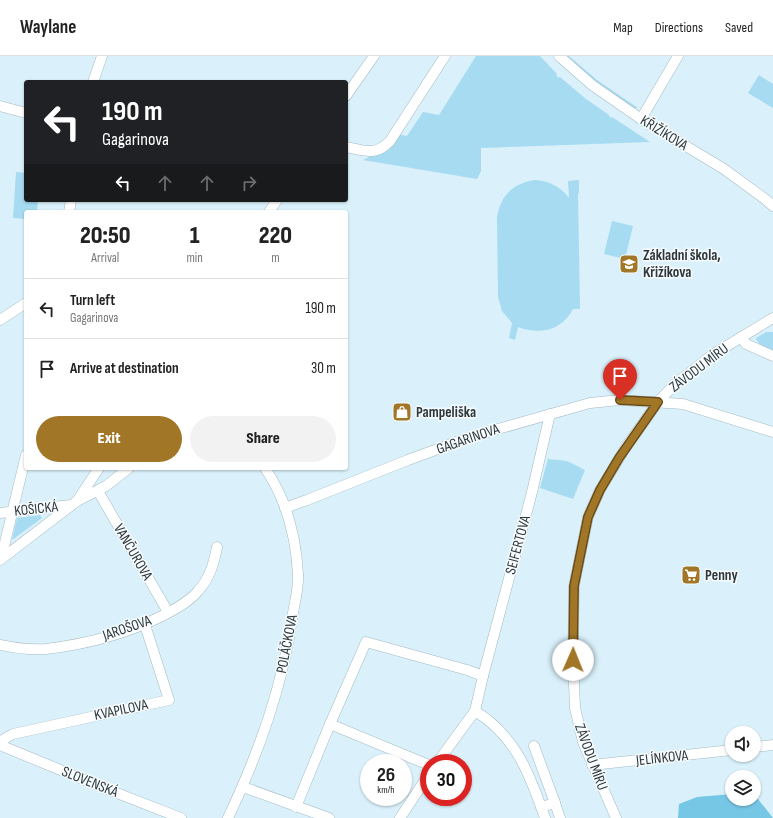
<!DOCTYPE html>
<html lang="en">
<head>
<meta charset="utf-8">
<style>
  body { margin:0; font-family:"Sofia Sans Condensed",sans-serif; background:#f2f2f2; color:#222; height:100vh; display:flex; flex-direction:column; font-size:15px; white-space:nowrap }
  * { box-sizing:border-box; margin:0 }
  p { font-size:13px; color:#767676 }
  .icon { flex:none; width:22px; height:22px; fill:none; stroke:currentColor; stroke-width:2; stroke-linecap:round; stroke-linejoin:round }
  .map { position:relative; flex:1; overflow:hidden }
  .side { position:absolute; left:24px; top:154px; width:324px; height:260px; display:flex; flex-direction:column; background:#fff; border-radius:4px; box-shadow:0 1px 3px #0004 }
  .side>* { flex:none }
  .guide { position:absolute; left:24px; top:24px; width:324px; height:122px; border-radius:4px; box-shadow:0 1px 3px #0004; background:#202124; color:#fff; overflow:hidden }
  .fabs { position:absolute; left:725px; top:670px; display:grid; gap:8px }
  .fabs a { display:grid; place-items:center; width:36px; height:36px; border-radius:50%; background:#fff; box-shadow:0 1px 3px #0004; font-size:20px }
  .speed { position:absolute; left:360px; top:698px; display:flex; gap:8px; font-size:20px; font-weight:700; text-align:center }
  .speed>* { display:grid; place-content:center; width:52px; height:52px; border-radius:50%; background:#fff; box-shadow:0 1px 3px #0004; line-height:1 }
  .speed small { font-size:10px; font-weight:400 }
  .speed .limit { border:6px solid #d22; background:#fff; color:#111 }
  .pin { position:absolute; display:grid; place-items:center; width:34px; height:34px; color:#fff; margin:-41px -17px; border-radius:50% 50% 50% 0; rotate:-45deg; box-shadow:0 0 4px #0007 }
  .pin .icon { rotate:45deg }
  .me { position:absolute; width:44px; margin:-22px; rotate:1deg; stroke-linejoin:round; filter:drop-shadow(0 0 3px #0008) }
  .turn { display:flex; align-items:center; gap:14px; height:84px; padding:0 12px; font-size:18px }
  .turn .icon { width:52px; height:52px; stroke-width:2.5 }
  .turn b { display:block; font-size:28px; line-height:34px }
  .lanes { display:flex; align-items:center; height:38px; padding:0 12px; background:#0003; justify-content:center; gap:20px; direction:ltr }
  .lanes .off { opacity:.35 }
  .eta { display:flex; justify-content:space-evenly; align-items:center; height:68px; text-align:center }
  .eta b { font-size:24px; font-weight:800; line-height:28px }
  .action { display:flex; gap:8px; margin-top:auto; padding:8px 12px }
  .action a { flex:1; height:46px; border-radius:24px; background:#a17727; color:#fff; font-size:16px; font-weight:800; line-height:46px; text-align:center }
  .action a+a { background:#f2f2f2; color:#222 }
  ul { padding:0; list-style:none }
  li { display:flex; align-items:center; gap:12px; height:60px; padding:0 12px; border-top:1px solid #e0e0e0 }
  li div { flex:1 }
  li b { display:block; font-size:15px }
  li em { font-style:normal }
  header { display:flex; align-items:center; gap:24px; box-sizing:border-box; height:56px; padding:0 20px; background:#fff; border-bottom:1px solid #e0e0e0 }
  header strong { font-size:19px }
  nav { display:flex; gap:22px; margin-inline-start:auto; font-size:14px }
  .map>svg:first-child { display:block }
</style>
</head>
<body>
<header>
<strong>Waylane</strong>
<nav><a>Map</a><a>Directions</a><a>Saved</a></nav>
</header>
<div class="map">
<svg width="773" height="762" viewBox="0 0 773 762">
  <rect width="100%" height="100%" fill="#daf1fb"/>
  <g fill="#a6dbf1">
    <path d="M476,0H540L557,18L556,19L559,22L560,21L586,43L609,59V60L611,62L612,61L650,86L481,92V115L477,123L363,104L377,97L397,78L407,80L423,56L439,59Z"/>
    <path d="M563,0H569L597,24L638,52H633L601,32Z"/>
    <path d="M759,19L773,28V52L748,37Z"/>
    <path d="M16,116L26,117V144H38L37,156H26V163L13,162Z"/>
    <path d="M535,124C549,125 560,130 569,142L568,125L579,124V137H578L580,253H573C562,275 539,279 518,271L515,284L509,282L512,267L502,255L498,241L497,162C500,140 513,127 535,124Z"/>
    <path d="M612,165L633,170L625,203L604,198Z"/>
    <path d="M766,276H773V297L762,292L756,283V282Z"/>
    <path d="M548,403L567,405L585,414L573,443L540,432Z"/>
    <path d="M40,459L42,462L12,484L17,462Z"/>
  </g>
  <path fill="#76c7e6" d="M732,738V743H754V738L773,762H678L679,748L697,741Z"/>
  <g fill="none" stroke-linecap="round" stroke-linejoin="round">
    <g stroke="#a4bac3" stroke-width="11">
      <g id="minor">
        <path d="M559,0L592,29L641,63L724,113L765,143L773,150"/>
        <path d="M93,26L102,0"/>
        <path d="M346,40L374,0"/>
        <path d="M0,50L26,57"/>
        <path d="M641,63L678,0"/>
        <path d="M346,91C365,95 376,100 390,85L445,0"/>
        <path d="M69,156L71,144"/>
        <path d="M269,156L277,144"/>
        <path d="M0,264L26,247"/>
        <path d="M741,281L746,288L773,300"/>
        <path d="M98,435L168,556"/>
        <path d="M77,445L106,430L129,412"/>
        <path d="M285,452L307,444L408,404L462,384L498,373L590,347L620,344L683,348L773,376"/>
        <path d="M0,457L71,449"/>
        <path d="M1,503L26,399"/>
        <path d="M0,504L77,445L99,412"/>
        <path d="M0,589C14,592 31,594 46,593C88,588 129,577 166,558C177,552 190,545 198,535C210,522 214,507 217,491"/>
        <path d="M475,655C516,680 530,719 545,762"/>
        <path d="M330,668L429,709"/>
        <path d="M0,689L104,732L181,762"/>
        <path d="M1,689L4,683L13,678L169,644L145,569"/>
        <path d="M534,690L555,747L541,751"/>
        <path d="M754,691L773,689"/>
        <path d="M437,707L475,655L483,620L532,436L550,358"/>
        <path d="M592,709L732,694"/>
        <path d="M243,731L329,762"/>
        <path d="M555,747L560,762"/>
        <path d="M296,751L330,668L366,586L467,614L483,620"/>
        <path d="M228,762C259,696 283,630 293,557C295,545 299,530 298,518C296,481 286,443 265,412"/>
        <path d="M400,762L429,718"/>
        <path d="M616,762L583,686L575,652L573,604L574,530L588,461L600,434L626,391L658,346L674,329L712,299L773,262"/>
      </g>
    </g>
    <use href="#minor" stroke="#fff" stroke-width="10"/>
  </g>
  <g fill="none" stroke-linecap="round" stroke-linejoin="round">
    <g stroke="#694d19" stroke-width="10">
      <path id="route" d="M573,604L574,530L588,461L600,434L619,402L658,346L620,344"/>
    </g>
    <use href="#route" stroke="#a17727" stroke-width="7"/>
  </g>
  <defs>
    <g id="school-square" transform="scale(1)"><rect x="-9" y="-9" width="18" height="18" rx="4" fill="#a17727" stroke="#f6fbfd"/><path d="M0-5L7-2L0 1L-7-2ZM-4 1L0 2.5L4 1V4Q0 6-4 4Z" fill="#fff"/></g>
    <g id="shop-square" transform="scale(1)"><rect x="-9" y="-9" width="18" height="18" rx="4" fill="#a17727" stroke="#f6fbfd"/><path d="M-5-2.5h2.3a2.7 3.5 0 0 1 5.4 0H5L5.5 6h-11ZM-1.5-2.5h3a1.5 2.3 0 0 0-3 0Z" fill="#fff"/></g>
    <g id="supermarket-square" transform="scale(1)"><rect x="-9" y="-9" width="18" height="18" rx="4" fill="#a17727" stroke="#f6fbfd"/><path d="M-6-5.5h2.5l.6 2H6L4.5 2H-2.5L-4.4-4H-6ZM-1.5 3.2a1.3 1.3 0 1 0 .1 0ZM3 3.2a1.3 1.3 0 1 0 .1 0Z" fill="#fff"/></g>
  </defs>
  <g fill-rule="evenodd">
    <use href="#school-square" x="629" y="208"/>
    <use href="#shop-square" x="402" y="356"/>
    <use href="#supermarket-square" x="691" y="519"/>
  </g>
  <g text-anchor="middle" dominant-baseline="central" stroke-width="3" stroke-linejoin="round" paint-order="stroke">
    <g font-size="15" fill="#2e373b" stroke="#f6fbfd">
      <text transform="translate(664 77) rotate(32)">KŘIŽÍKOVA</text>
      <text transform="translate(699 312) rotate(-37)">ZÁVODU MÍRU</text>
      <text transform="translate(468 383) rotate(-19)">GAGARINOVA</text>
      <text transform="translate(36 453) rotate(-6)">KOŠICKÁ</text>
      <text transform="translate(518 489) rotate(-75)">SEIFERTOVA</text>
      <text transform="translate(133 496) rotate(60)">VANČUROVA</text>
      <text transform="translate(127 572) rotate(-19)">JAROŠOVA</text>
      <text transform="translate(287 588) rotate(-79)">POLÁČKOVA</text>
      <text transform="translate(121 654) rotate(-12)">KVAPILOVA</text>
      <text transform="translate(591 701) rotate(70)">ZÁVODU MÍRU</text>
      <text transform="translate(662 702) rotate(-6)">JELÍNKOVA</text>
      <text transform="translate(90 726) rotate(22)">SLOVENSKÁ</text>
    </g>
    <g font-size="15" font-weight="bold" fill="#2e373b" stroke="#f6fbfd" text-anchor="start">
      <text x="643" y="199">Základní škola,<tspan x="643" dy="17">Křižíkova</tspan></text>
      <text x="416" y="356">Pampeliška</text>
      <text x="705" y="519">Penny</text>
    </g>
  </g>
</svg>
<div class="fabs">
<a><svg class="icon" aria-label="sound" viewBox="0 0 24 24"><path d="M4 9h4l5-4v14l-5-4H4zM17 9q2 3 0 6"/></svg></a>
<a><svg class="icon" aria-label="layers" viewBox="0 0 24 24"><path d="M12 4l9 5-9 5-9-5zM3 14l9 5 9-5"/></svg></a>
</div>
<div class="speed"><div>26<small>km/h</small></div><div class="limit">30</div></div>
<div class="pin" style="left:620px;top:344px;background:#d93025"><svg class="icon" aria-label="arrive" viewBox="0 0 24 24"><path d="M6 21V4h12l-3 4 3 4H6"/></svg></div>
<svg class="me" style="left:573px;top:604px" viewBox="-20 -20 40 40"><circle r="19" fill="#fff"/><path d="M0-13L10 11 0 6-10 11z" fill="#a17727"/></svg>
<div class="guide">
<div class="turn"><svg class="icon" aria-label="left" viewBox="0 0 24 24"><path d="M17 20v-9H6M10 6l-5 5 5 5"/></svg><div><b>190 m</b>Gagarinova</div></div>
<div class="lanes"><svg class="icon" aria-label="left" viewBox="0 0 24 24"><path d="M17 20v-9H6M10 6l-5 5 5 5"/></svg><svg class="icon off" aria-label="ahead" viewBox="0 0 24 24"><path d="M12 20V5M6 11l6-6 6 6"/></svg><svg class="icon off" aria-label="ahead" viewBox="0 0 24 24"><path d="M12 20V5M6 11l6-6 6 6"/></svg><svg class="icon off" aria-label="right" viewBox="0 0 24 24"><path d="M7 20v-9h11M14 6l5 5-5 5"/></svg></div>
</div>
<section class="side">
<div class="eta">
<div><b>20:50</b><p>Arrival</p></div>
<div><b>1</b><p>min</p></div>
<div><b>220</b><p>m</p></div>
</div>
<ul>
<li><svg class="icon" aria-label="left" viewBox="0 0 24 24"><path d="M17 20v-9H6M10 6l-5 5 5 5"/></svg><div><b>Turn left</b><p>Gagarinova</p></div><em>190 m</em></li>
<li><svg class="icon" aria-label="arrive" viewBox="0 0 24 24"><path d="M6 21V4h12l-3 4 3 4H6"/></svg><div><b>Arrive at destination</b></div><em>30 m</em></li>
</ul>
<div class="action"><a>Exit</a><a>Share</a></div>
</section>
</div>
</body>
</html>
